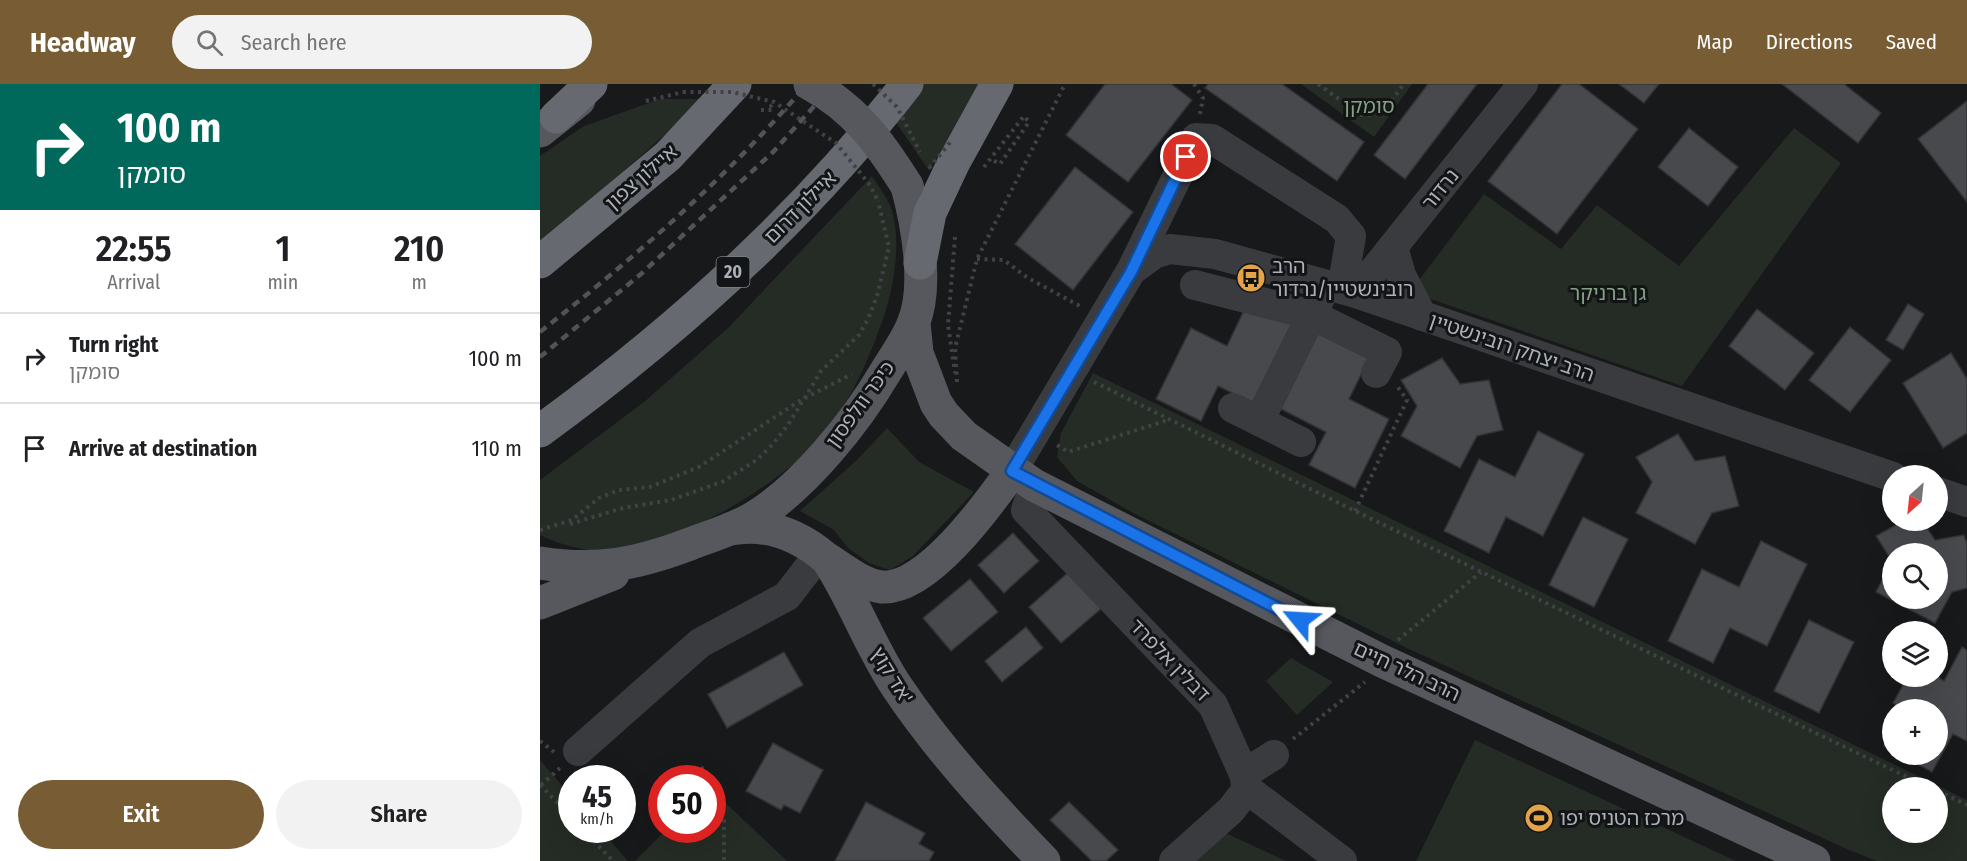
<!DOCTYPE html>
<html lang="en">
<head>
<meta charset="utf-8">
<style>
  body { margin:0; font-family:"Fira Sans Condensed","Noto Sans Hebrew",sans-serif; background:#f2f2f2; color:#202124; height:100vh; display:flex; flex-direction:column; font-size:22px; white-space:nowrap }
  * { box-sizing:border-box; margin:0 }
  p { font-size:20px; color:#757577 }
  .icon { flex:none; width:33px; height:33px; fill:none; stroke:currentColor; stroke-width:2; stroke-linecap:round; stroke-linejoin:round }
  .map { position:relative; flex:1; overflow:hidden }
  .drawer { display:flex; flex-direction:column; background:#fff; width:540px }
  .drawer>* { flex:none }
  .hud { background:#00695c; color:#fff; overflow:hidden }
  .needle { width:39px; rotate:207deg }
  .buttons { position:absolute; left:1342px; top:381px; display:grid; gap:12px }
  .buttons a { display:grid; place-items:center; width:66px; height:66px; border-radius:50%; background:#fff; box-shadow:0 6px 24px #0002; font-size:30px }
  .speed { position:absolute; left:18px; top:681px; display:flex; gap:12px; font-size:30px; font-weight:700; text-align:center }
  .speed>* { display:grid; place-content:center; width:78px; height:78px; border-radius:50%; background:#fff; box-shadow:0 6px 24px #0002; line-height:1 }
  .speed small { font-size:15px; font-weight:400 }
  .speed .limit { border:9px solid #d22; background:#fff; color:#111 }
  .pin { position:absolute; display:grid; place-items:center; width:51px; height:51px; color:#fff; margin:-26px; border:3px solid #fff; border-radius:50%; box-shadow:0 2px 6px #0007 }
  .me { position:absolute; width:66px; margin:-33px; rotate:297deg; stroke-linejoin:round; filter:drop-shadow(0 0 4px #0008) }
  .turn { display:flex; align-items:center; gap:21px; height:126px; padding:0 18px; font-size:27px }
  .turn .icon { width:78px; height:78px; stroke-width:2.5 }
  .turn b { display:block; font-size:42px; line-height:51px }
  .eta { display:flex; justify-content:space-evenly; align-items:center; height:102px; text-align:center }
  .eta b { font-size:36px; font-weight:600; line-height:42px }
  .cta { display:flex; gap:12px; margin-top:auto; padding:12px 18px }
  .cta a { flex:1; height:69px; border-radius:36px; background:#785c34; color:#fff; font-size:24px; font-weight:600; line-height:69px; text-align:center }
  .cta a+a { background:#f2f2f2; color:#202124 }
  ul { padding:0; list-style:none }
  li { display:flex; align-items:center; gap:18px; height:90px; padding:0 18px; border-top:2px solid #e0e0e0 }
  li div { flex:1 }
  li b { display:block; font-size:22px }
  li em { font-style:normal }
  header { display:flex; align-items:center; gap:36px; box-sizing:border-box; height:84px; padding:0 30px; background:#785c34; color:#fff }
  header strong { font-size:28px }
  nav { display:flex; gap:33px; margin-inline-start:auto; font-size:21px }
  .search { width:420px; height:54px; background:#f2f2f2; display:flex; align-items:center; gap:15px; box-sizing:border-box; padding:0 21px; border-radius:33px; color:#757577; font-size:22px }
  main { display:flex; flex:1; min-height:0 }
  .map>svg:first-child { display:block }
</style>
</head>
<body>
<header>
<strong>Headway</strong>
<div class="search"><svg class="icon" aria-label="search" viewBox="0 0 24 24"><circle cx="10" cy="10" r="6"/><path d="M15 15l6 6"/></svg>Search here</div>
<nav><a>Map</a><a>Directions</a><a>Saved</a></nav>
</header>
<main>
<section class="drawer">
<div class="hud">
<div class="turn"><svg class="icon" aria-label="right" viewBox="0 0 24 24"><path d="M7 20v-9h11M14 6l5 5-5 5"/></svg><div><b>100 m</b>סומקן</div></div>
</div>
<div class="eta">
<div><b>22:55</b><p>Arrival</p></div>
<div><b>1</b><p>min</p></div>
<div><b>210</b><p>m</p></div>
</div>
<ul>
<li><svg class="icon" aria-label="right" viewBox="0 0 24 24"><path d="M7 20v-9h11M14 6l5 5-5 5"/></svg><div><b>Turn right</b><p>סומקן</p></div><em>100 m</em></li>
<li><svg class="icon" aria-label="arrive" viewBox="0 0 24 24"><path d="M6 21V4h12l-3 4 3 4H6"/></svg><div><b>Arrive at destination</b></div><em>110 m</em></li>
</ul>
<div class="cta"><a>Exit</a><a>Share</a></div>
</section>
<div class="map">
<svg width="1427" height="777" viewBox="0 0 1427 777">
  <rect width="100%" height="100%" fill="#18191a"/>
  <g fill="#252c25" fill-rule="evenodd">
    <path d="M384,0H440L389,87L353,34Z"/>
    <path d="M761,0H872L834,53Z"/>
    <path d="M120,15H165L0,161V72L44,42Z"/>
    <path d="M1254,44L1301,79L1142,302L870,208L944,110L1021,165L1057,121L1139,182Z"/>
    <path d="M332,92C338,102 347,113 351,124C362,156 354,204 343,235C327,281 307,326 273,362C229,407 134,463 70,467C47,468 20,461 0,451V396L104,318L188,244Z"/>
    <path d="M553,289L1427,716V777H1337L1309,766L869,565L595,430L537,397L517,373L521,349ZM1353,704H1398V748H1353Z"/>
    <path d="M347,344L379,378L434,408L373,472L350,486L329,479L308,464L294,446L260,427L317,376Z"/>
    <path d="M751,574L793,598L757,631L726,597Z"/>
    <path d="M935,656L1196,777H876Z"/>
    <path d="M0,676L31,712L32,746H61L88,777H0Z"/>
    <path d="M173,707L247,777H95L126,746H172Z"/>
    <path d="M679,746L746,777H653Z"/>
  </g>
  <g fill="#48494d" stroke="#333336" stroke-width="1.5" fill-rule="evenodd">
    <path d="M565,0H631L652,16L588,98L526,51Z"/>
    <path d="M668,0H742L824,58L797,97L665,4Z"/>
    <path d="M888,0H937L865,95L834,71Z"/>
    <path d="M1022,0H1039L1098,45L1017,150L948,97Z"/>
    <path d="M1079,0H1119L1104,19Z"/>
    <path d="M1242,0H1304L1341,29L1318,59Z"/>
    <path d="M1427,17V118L1378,55Z"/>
    <path d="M1149,44L1198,83L1168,122L1118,83Z"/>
    <path d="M535,83L593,128L533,206L475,160Z"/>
    <path d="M709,216L756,238L715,320L678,302L661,337L616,315L651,244L687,262Z"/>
    <path d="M1368,220L1384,230L1363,266L1346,256Z"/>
    <path d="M1217,225L1274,269L1245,306L1189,262Z"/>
    <path d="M776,238L833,266L809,315L849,335L815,404L769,381L786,348L735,322Z"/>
    <path d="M1310,243L1351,276L1310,328L1269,296Z"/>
    <path d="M1411,269L1427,295V349L1403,364L1363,299Z"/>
    <path d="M902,274L920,300L949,296L963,346L937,352L920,384L861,352L877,322L861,296Z"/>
    <path d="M998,347L1044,370L1003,452L966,433L949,469L904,447L939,375L975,393Z"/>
    <path d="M1138,350L1155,377L1185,372L1199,422L1172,429L1155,460L1096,429L1112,398L1096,373Z"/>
    <path d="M1043,433L1088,455L1054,523L1009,501Z"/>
    <path d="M1365,436H1382L1395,456L1424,451L1427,460V504L1412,508L1395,539L1336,508L1352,477L1336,452ZM1353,470H1398V514H1353Z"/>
    <path d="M473,449L499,477L464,509L438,481Z"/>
    <path d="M1221,457L1267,480L1227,562L1190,544L1173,579L1128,557L1162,485L1199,503Z"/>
    <path d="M531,486L563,523L521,559L489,523Z"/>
    <path d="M430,495L458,528L411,567L383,534Z"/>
    <path d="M1269,536L1314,558L1279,629L1234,607Z"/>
    <path d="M486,543L503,564L462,598L445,577Z"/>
    <path d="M1422,563L1427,566V657L1413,650L1392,688L1359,670H1398V626H1364L1353,619L1368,592H1396L1404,597Z"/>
    <path d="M244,568L263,601L187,644L168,610Z"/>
    <path d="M1353,645V668L1344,662Z"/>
    <path d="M233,659L283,686L260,729L244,721L241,726L206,707Z"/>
    <path d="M326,718L385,749L379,760L394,768L389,777H295Z"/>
    <path d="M529,718L578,766L566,777H552L510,736Z"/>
  </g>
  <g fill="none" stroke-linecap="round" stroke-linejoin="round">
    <g stroke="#404246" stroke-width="4" stroke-dasharray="3 4.5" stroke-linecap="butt">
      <path d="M654,0L663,14L660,30"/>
      <path d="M778,0L821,31L841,30L864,0"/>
      <path d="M106,17L143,8"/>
      <path d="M221,26H233L231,22L234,18"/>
      <path d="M444,83L484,32L489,38L460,80L451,75"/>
      <path d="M415,153L408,241L415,289"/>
      <path d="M437,175L464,176L488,194L540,222"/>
      <path d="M417,298L415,264L437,175L525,0"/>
      <path d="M554,298L815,427L1390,704"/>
      <path d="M517,361L528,368L628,336"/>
      <path d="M815,427L867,316L857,302"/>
      <path d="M30,440L83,424L131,416L182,398L218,375L232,361L248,341L281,287L319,251L328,235L337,212L349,163L338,117"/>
      <path d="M0,446L32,436L59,414L79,406L110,403L159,383L261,316L312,290"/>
      <path d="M858,556L941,488"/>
      <path d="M753,655L825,598"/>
      <path d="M0,657L14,668"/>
      <path d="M161,683L170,694"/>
      <path d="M172,700L184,733V777"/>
      <path d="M0,701L32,733"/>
      <path d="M1,701L20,684"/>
      <path d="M1398,707L1427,721"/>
      <path d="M43,746L73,777"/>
    </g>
    <g stroke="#3a3b3f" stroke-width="30">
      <path d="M853,163L861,191L882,232"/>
      <path d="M591,187L614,170L630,165L675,170L816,209L1353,393"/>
      <path d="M655,201L772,231L847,268L836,289"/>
      <path d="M816,209L983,0"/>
      <path d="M693,324L761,358"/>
      <path d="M719,337L780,214"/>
      <path d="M472,387L591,187L656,54L672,55L797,135L811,152L802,205"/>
      <path d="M1398,408L1427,418"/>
      <path d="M490,415L486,426L673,621L704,690L707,705L691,726L634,777"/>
      <path d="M38,667L160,559L247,512L280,469"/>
      <path d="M704,690L734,671"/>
      <path d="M707,705L802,777"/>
    </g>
    <g stroke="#56585e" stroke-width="33">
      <path d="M0,47L39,16"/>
      <path d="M374,239L377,269L396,319L404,331L424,352L494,401L842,577L1274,777"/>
      <path d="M190,445C227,438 259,451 287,475C314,516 330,563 357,603C399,666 452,723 504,777"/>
      <path d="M289,476C304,486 323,501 342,503C386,507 448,421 472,387"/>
      <path d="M0,479C57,488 97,480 150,460C171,452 194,445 213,434C264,403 316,338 346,287C355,272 367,256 373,240C389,203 377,139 367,102"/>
      <path d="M0,519L73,490"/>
    </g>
    <g stroke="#666970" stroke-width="33">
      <path d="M16,33L51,0"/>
      <path d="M0,178L128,72L195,0"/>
      <path d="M380,179L390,129L414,78L457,0"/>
      <path d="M0,347C136,248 264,133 367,0"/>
    </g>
    <g stroke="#515358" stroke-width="4.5" stroke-dasharray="8 6" stroke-linecap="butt">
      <path d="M0,248C95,173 188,93 267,0"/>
      <path d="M0,273L101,190L233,68L294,0"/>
    </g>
    <g stroke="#404246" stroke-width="4" stroke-dasharray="3 4.5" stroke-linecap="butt">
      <path d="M333,0L357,23L380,68"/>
      <path d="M143,8H192L234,18L296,59L330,101L338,117"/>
      <path d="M389,82L390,83L412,56"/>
    </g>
    <path stroke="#56585e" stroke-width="33" d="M270,0C316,25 340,59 367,102"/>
  </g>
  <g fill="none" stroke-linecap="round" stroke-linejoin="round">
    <g stroke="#114b97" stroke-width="15">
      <path id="route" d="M646,73L591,188L472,387L760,536"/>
    </g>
    <use href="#route" stroke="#1a73e8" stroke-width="10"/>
  </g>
  <defs>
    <g id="bus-disc" transform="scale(1.5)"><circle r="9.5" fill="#e3a348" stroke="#131415"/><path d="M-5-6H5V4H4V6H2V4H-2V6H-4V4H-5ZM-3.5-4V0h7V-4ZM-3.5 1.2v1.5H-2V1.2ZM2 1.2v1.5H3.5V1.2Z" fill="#111"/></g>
    <g id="stadium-disc" transform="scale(1.5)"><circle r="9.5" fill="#e3a348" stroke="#131415"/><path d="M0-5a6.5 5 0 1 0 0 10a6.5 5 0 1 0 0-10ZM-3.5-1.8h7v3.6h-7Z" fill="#111"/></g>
  </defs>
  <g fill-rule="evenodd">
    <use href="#bus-disc" x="711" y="194"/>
    <use href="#stadium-disc" x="999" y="734"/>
  </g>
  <g text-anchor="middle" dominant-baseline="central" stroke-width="6" stroke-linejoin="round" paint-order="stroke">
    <rect fill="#131415" stroke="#7e8288" stroke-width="1.5" x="176.5" y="173" width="33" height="30" rx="4.5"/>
    <g font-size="18" font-weight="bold" fill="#acb1b9">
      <text x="193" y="188">20</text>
    </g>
    <g font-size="20" fill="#85a285" stroke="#131415">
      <text x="829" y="22">סומקן</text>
      <text x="1068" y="209">גן ברניקר</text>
    </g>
    <g font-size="20" fill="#acb1b9" stroke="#131415">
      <text transform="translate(101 93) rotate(-41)">איילון צפון</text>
      <text transform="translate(900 105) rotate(-51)">נרדור</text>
      <text transform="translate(260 123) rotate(-45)">איילון דרום</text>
      <text transform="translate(972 263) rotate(19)">הרב יצחק רובינשטיין</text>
      <text transform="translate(320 320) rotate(-54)">כיכר וולפסון</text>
      <text transform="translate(630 576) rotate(46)">דבלין אלפרד</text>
      <text transform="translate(867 587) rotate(25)">הרב הלר חיים</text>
      <text transform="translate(352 591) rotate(59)">אד קוץ'</text>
    </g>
    <g font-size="20" fill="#acb1b9" stroke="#131415" text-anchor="start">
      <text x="732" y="182">הרב<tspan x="732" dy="23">רובינשטיין/נרדור</tspan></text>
      <text x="1020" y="734">מרכז הטניס יפו</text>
    </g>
  </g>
</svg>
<div class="buttons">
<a><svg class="needle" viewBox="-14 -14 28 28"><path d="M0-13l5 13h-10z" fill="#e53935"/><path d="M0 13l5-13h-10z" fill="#757577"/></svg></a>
<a><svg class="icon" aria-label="search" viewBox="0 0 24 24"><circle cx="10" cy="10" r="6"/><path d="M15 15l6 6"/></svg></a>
<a><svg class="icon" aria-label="layers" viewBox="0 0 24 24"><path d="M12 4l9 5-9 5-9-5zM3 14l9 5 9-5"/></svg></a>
<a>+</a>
<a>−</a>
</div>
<div class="speed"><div>45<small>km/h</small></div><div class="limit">50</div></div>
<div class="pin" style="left:646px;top:73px;background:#d93025"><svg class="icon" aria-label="arrive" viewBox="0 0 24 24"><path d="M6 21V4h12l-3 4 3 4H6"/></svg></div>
<svg class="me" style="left:760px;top:536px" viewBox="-20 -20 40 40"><path d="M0-17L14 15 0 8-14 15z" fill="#1a73e8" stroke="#fff" stroke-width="4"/></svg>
</div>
</main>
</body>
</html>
